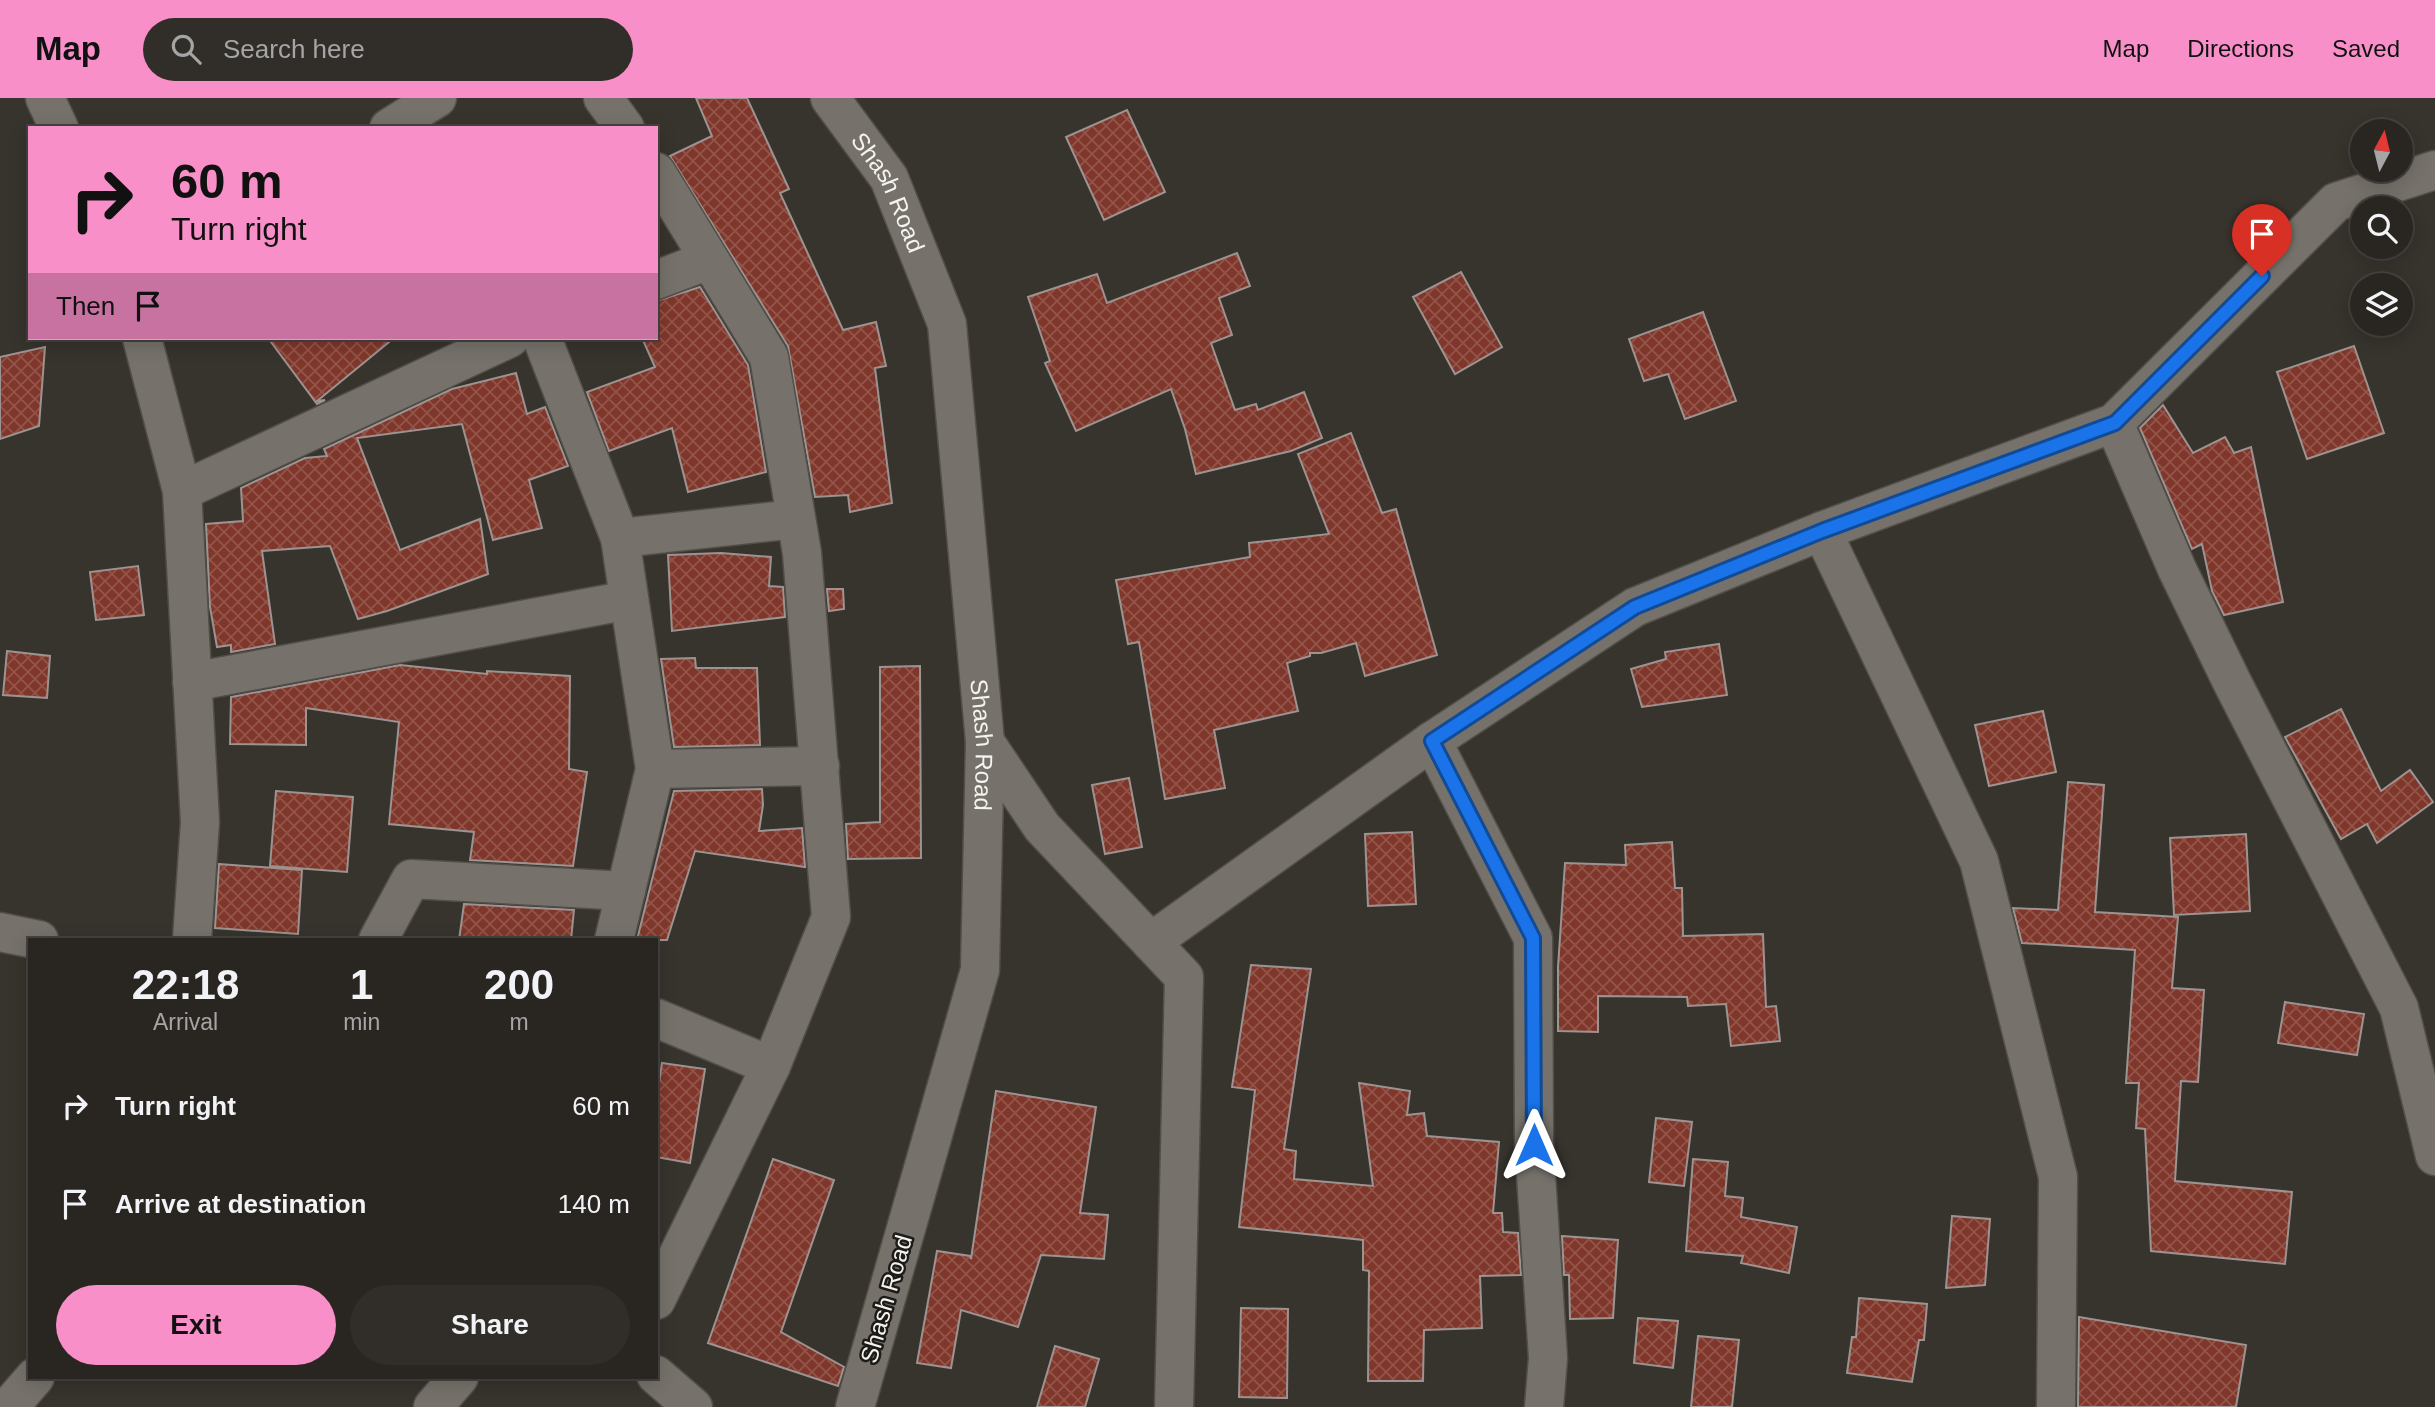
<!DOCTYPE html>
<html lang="en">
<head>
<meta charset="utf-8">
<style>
  body { margin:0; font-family:Helvetica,sans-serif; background:#312e2a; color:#f1f3f6; height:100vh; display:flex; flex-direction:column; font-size:26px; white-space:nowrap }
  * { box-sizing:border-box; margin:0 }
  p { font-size:23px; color:#a5a5a5 }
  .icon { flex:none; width:38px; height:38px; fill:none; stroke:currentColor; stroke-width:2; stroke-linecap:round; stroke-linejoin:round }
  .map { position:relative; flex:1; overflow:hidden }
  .side { position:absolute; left:28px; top:840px; width:630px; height:441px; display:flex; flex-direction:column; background:#292622; border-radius:0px; box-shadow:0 4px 18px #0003,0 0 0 2px #454340 }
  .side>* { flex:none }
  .guide { position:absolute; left:28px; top:28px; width:630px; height:214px; border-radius:0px; box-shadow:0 4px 18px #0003,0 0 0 2px #454340; background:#f98fc8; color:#111; overflow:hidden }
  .needle { width:46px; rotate:7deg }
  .buttons { position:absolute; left:2350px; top:21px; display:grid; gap:14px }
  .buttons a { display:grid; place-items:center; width:63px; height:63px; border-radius:50%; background:#292622; box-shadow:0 4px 18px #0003,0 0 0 2px #454340; font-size:35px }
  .pin { position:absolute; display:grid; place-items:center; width:60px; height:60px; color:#fff; margin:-72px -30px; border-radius:50% 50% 50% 0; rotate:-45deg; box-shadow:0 0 7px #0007 }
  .pin .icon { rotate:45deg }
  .me { position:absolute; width:77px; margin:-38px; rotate:0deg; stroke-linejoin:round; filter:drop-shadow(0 0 5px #0008) }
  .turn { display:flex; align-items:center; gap:24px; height:147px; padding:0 28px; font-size:32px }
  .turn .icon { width:91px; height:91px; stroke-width:2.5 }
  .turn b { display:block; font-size:49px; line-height:60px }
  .then { display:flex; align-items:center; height:66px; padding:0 28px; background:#0003; gap:14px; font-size:26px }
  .eta { display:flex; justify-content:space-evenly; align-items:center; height:119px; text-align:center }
  .eta b { font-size:42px; font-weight:600; line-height:49px }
  .primary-button { display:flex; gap:14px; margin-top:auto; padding:14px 28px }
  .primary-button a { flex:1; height:80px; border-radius:42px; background:#f98fc8; color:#111; font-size:28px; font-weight:600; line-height:80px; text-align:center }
  .primary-button a+a { background:#312e2a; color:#f1f3f6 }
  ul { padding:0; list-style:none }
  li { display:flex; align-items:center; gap:21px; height:98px; padding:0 28px }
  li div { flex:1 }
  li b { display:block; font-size:26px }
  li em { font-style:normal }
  header { display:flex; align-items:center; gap:42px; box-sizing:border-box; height:98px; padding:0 35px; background:#f98fc8; color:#111 }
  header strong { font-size:33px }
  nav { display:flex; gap:38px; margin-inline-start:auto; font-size:24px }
  .search { width:490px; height:63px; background:#312e2a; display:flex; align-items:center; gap:18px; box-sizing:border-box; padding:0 24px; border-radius:38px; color:#a5a5a5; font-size:26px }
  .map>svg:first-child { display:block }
</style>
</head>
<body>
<header>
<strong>Map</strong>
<div class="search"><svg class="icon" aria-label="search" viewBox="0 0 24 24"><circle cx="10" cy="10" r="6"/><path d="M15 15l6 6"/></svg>Search here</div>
<nav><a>Map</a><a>Directions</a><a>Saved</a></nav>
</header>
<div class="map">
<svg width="2435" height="1309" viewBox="0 0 2435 1309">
  <defs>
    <pattern id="building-cross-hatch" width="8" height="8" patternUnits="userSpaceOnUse" patternTransform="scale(1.75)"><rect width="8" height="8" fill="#80372b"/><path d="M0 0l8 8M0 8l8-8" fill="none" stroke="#93544a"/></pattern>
  </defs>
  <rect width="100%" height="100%" fill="#37332d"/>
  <g fill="url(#building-cross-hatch)" stroke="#9d9391" stroke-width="2">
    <path d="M696,0H747L789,91L780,95L843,232L876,224L886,268L875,270L892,405L850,414L848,397L815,399L788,248L670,58L712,38Z"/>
    <path d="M1127,12L1165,94L1104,122L1066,39Z"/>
    <path d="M1237,155L1250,188L1219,200L1232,237L1211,245L1235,312L1256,306L1258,312L1304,294L1322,340L1291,353L1196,376L1185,331L1171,291L1076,333L1045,265L1050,263L1028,199L1097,176L1107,205Z"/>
    <path d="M1461,174L1502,249L1455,276L1413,199Z"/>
    <path d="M700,189L748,267L766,374L688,394L672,330L609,353L587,294L655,269L642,240H656V203Z"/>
    <path d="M1703,214L1736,303L1685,321L1668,276L1644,283L1629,241Z"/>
    <path d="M268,240H394L317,303L325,302L317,306Z"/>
    <path d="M2354,248L2384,335L2307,361L2277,274Z"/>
    <path d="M45,249L39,328L0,341V259Z"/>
    <path d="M516,275L527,316L545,309L568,368L529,382L542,430L493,442L462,326L357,340L400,452L480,421L488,476L387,513L358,521L330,448L262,453L275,546L231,554V547L217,549L210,509L206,426L243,423L241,390L305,360L327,358L324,351L452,291Z"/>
    <path d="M2163,307L2193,355L2225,339L2234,355L2251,349L2283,504L2224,517L2212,493L2202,446L2192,451L2140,330Z"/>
    <path d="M1351,335L1382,415L1396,411L1437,557L1365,578L1356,545L1321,555H1310V558L1287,565L1298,613L1214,632L1225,690L1165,701L1139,544L1128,546L1116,482L1250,459L1249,445L1329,436L1298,356Z"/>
    <path d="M721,455L771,459L769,488L783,489L785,519L672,533L668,457Z"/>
    <path d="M138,468L144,517L96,522L90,474Z"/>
    <path d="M827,491H843L844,511L829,513Z"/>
    <path d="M1719,546L1727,597L1642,609L1631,571L1666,561L1665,554Z"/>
    <path d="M7,553L50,558L47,600L3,597Z"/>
    <path d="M695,560L696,570H757L760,647L674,649L661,561Z"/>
    <path d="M400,567L487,576V573L570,578L569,671L587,674L573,768L470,762L474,734L389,726L399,624L306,610V647L230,646L231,599Z"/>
    <path d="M920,568L921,760L848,761L846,726L880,724V569Z"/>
    <path d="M2341,611L2381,693L2410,672L2433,704L2377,745L2367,726L2341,741L2285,639Z"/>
    <path d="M2043,613L2056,674L1989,688L1975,627Z"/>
    <path d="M1129,680L1142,749L1105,756L1092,687Z"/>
    <path d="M2068,684L2104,687L2095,814L2178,819L2172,890L2204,892L2198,984L2181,983L2175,1083L2292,1094L2285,1166L2151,1153L2145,1031L2136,1030L2139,985H2126L2135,852L2022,845L2013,810L2058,812Z"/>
    <path d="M762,691L763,707L759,733L802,730L805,769L695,753L667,842H637L674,693Z"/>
    <path d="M276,693L353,699L347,774L270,768Z"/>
    <path d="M1412,734L1416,806L1368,808L1365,736Z"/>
    <path d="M2246,736L2250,813L2174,817L2170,740Z"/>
    <path d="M1672,744L1675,790H1682L1683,838L1763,836L1766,909L1776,908L1780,943L1731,948L1726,906L1688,908L1687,899L1598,898V934L1558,933V869L1565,765L1626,767L1625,747Z"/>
    <path d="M219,766L302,772L298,836L215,830Z"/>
    <path d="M464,806L574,812L571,842H459Z"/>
    <path d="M1251,867L1311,871L1284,1051L1296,1053L1294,1081L1373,1088L1359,985L1410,993L1407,1017L1424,1015L1427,1038L1499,1044L1493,1115H1502L1503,1134L1518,1135L1521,1177L1480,1178L1482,1230L1424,1232L1423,1283H1368L1369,1173L1363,1172V1142L1239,1129L1255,992L1232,989Z"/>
    <path d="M2285,904L2364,916L2357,957L2278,945Z"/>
    <path d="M662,965L705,971L690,1065L656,1059V1005Z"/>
    <path d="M996,993L1096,1009L1080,1115L1108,1117L1104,1161L1041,1157L1018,1229L961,1212L951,1270L917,1265L937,1153L970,1158L971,1161Z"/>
    <path d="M1656,1020L1692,1024L1684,1088L1649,1084Z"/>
    <path d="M773,1061L834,1082L781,1234L844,1269L838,1288L708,1245Z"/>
    <path d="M1693,1061L1728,1064L1725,1098L1743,1100L1741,1119L1797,1129L1789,1175L1741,1165L1743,1158L1686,1153Z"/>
    <path d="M1952,1118L1990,1121L1985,1187L1946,1190Z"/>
    <path d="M1562,1138L1618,1142L1613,1220L1570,1221L1569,1177H1564Z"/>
    <path d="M1859,1200L1927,1206L1924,1242H1919L1912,1284L1847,1275L1852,1239H1856Z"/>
    <path d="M1241,1210L1288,1211L1287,1300L1239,1299Z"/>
    <path d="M2079,1219L2246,1247L2236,1309H2078Z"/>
    <path d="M1638,1220L1678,1223L1673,1270L1634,1265Z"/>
    <path d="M1698,1238L1739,1242L1732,1309H1691Z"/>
    <path d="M1055,1248L1099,1261L1085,1309H1037Z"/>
  </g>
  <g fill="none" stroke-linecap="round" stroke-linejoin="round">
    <g stroke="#524f49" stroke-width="41">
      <g id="minor">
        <path d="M45,0L59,30"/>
        <path d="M603,0L625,30"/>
        <path d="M389,30L437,0"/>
        <path d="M656,74L769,259L802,455L831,819L771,968L656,1202"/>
        <path d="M656,182L709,162"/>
        <path d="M142,240L182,393L200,724L192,842"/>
        <path d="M542,240L620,440L655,671L614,842"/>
        <path d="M2114,325L2177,471L2232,584L2399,910L2435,1058"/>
        <path d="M182,393L510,240"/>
        <path d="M1822,433L1979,763L2058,1079L2056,1309"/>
        <path d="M620,440L796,421"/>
        <path d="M192,584L629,502"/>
        <path d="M1432,643L1533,840L1534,1047L1548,1260L1544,1309"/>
        <path d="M985,644L1042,729L1184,879L1174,1309"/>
        <path d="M655,671L820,668"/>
        <path d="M0,834L39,842"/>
        <path d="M378,842L411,781L626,793"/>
        <path d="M1151,844L1432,643L1635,509L1822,433L2114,325L2336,104L2435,72"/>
        <path d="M656,920L771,968"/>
        <path d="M656,1277L693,1309"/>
        <path d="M9,1309L35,1279"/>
        <path d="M433,1309L459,1279"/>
      </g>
    </g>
    <g stroke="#524f49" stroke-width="41">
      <g id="tertiary">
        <path id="s1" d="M830,0L889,80L947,226L985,644L980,872L855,1309"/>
      </g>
    </g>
    <use href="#minor" stroke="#76726b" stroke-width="38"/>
    <use href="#tertiary" stroke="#76726b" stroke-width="38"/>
  </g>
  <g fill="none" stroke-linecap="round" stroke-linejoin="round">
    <g stroke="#114b97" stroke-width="18">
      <path id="route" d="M1534,1047L1533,840L1432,643L1635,509L1822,433L2115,325L2262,178"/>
    </g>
    <use href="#route" stroke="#1a73e8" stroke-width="12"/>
  </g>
  <g text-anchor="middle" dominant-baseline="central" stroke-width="5" stroke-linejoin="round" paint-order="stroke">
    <g font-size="24" fill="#f5f3ef" stroke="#1d1b18">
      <text stroke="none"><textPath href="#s1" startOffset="112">Shash Road</textPath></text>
      <text stroke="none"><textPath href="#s1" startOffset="679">Shash Road</textPath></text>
      <text transform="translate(886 1201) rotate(-74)">Shash Road</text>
    </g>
  </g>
</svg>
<div class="buttons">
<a><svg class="needle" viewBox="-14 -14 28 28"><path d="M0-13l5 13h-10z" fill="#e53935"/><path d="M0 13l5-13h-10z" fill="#a5a5a5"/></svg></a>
<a><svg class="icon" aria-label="search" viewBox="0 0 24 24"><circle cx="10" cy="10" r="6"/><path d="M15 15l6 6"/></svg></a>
<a><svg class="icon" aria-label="layers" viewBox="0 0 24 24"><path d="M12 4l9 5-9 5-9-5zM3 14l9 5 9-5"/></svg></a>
</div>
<div class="pin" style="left:2262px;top:178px;background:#d93025"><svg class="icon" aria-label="arrive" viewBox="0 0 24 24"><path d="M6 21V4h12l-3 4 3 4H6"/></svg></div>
<svg class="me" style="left:1534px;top:1047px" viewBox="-20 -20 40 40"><path d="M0-17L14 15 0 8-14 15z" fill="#1a73e8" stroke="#fff" stroke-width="4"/></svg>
<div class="guide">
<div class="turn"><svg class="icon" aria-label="right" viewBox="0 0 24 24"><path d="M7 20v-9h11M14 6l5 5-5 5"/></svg><div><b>60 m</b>Turn right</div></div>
<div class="then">Then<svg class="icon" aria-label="arrive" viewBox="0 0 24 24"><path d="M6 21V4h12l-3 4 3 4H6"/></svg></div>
</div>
<section class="side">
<div class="eta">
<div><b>22:18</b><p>Arrival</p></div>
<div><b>1</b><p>min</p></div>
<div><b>200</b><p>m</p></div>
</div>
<ul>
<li><svg class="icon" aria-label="right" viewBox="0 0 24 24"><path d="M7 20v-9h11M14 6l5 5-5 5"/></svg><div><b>Turn right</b></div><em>60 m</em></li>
<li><svg class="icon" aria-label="arrive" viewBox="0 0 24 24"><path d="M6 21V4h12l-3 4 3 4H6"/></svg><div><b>Arrive at destination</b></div><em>140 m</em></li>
</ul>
<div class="primary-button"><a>Exit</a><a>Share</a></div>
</section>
</div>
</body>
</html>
